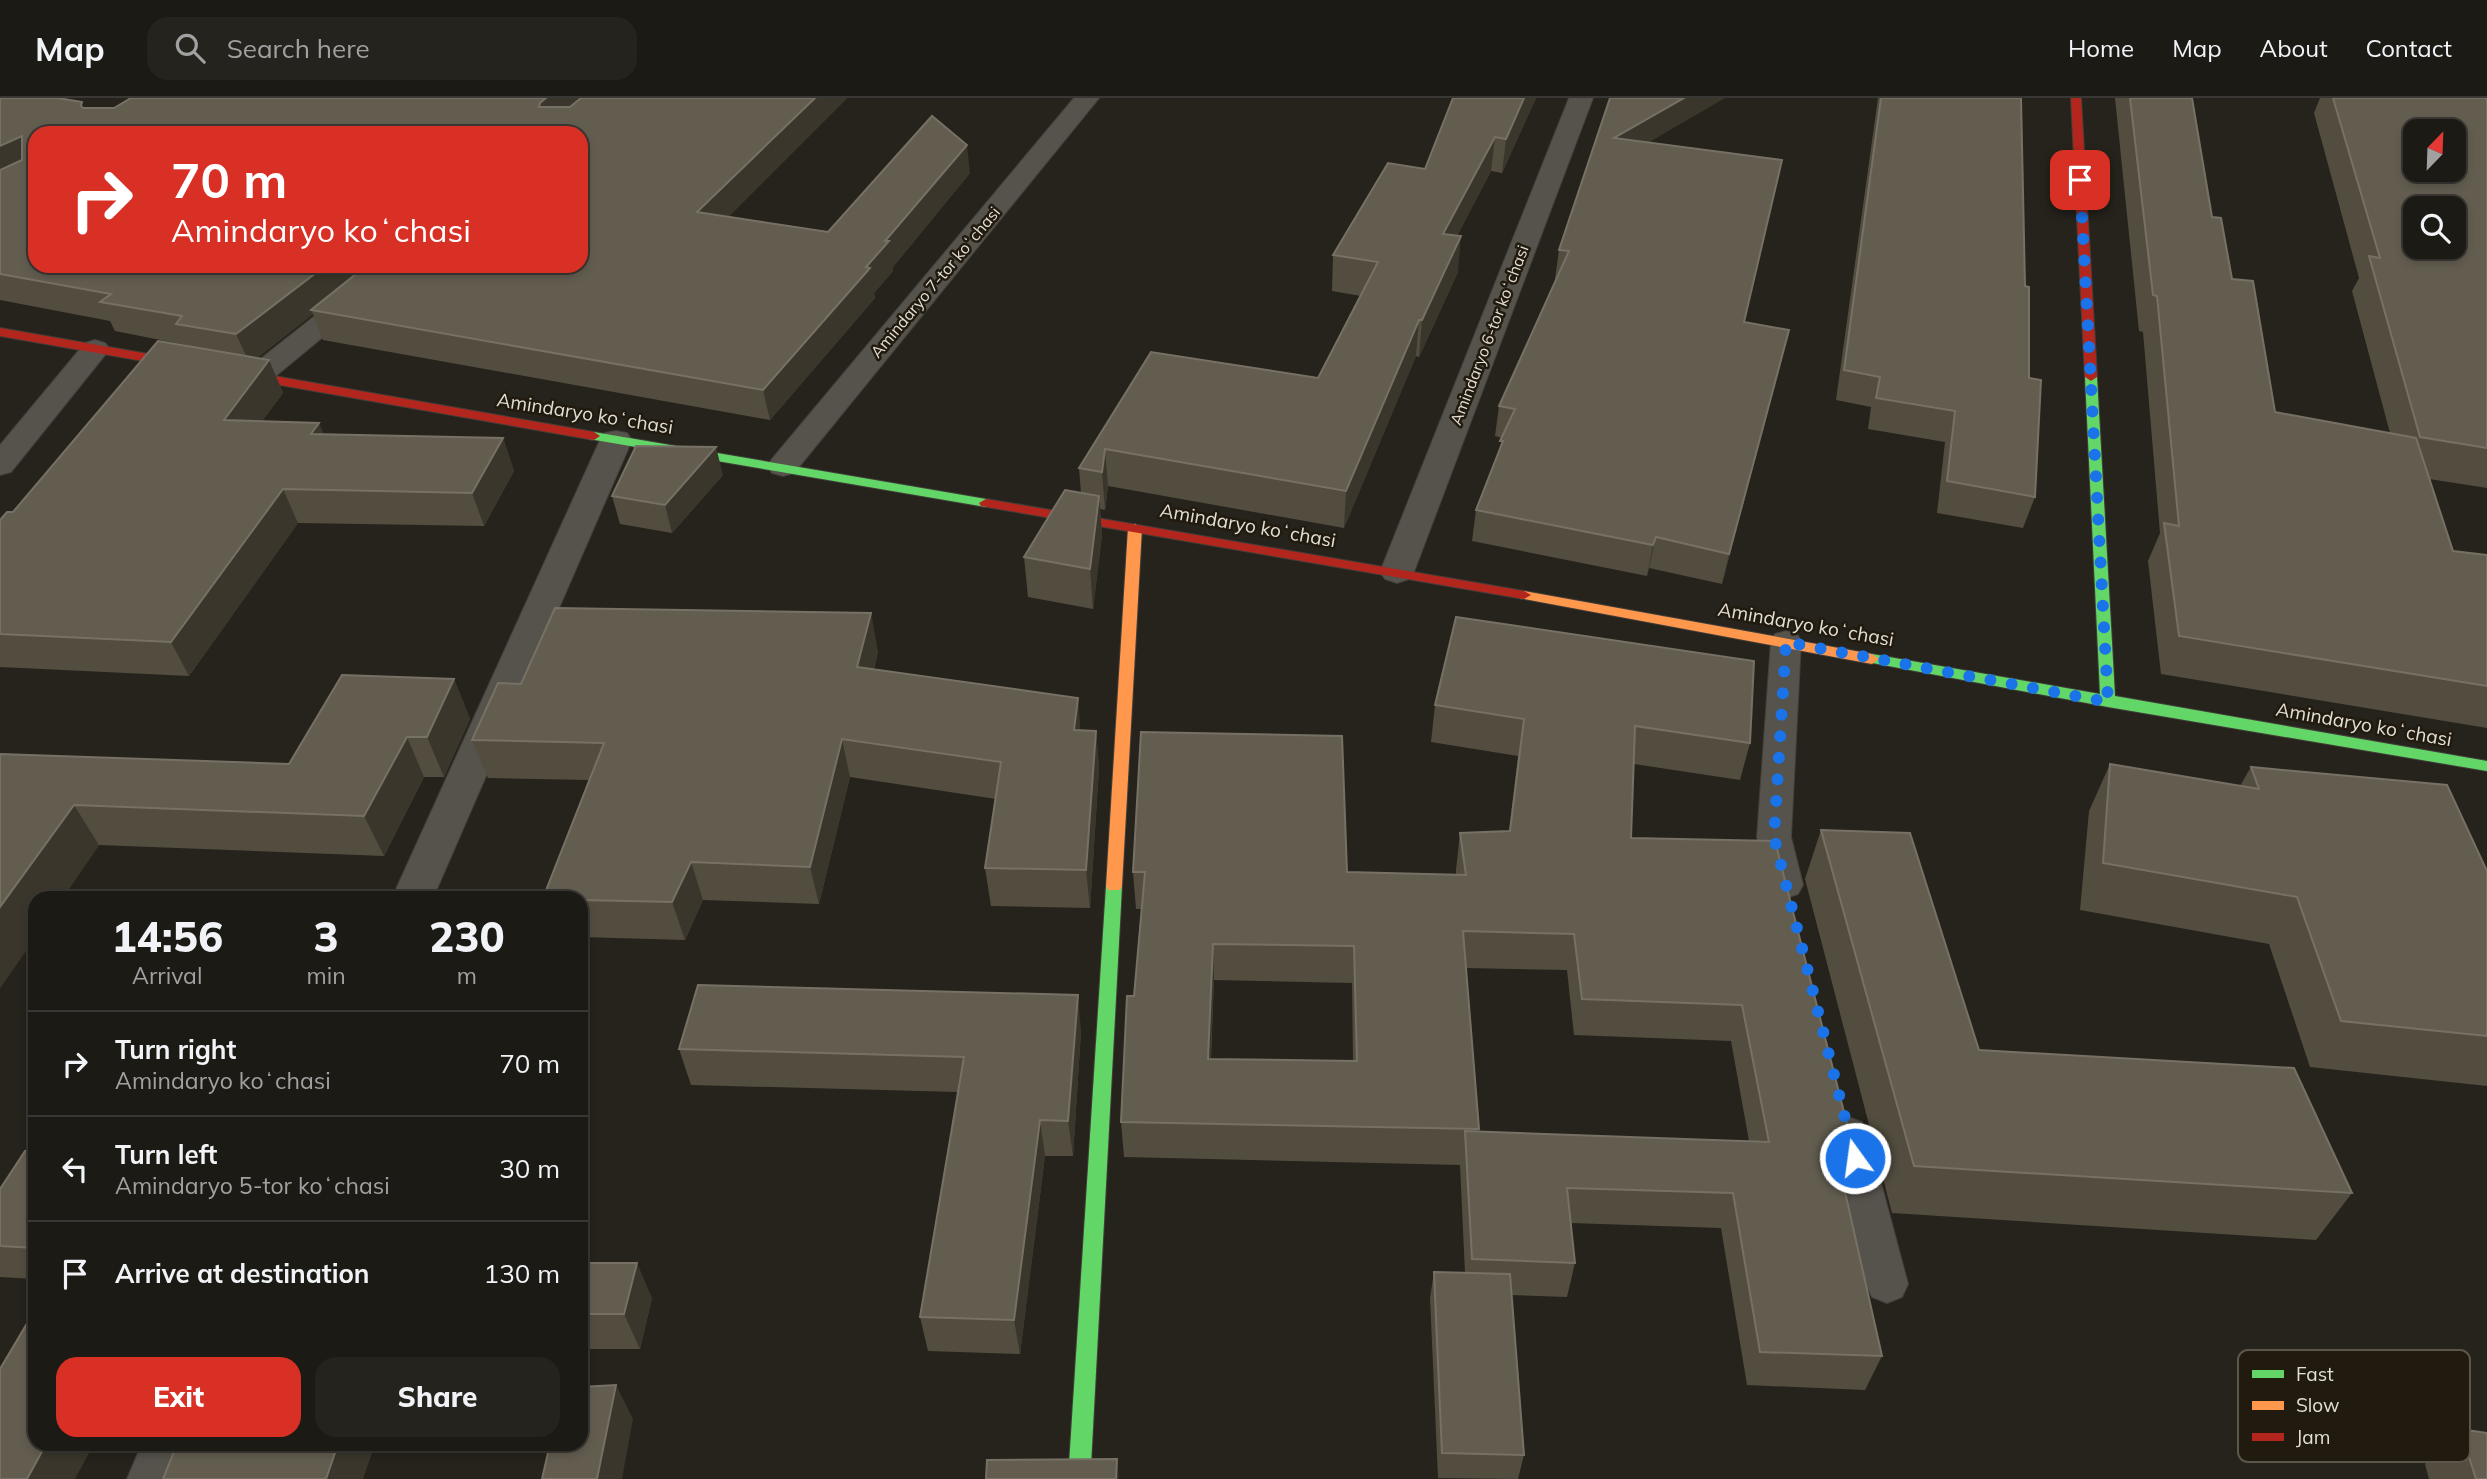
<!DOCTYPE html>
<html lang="en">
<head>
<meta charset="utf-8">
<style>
  body { margin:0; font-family:Mulish,sans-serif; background:#25231e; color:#f1f3f6; height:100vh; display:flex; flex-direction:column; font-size:26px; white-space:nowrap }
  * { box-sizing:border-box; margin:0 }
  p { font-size:23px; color:#a0a1a0 }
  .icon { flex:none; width:38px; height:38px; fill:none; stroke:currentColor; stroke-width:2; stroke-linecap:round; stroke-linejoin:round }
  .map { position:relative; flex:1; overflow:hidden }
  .drawer { position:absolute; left:28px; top:793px; width:560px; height:560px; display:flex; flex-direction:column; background:#1c1a15; border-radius:21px; box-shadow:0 4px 10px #0003,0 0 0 2px #3a3834 }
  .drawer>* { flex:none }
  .banner { position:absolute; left:28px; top:28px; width:560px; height:147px; border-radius:21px; box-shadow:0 4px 10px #0003,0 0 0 2px #3a3834; background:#d93025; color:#fff; overflow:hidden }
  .needle { width:46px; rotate:23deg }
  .tools { position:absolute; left:2403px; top:21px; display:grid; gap:14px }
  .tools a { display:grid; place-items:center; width:63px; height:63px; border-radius:14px; background:#1c1a15; box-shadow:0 4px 10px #0003,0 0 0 2px #3a3834; font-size:35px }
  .pin { position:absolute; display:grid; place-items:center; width:60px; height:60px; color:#fff; margin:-30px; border-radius:14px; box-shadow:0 4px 10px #0006 }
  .me { position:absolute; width:77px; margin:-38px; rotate:346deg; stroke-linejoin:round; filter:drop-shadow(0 0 5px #0008) }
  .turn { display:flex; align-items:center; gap:24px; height:147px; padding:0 28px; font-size:32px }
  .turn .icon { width:91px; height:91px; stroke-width:2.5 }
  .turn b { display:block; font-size:49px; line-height:60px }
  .eta { display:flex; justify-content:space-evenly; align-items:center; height:119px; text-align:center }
  .eta b { font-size:42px; font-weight:800; line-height:49px }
  .primary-button { display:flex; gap:14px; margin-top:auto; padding:14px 28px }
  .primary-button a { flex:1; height:80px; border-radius:21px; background:#d93025; color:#fff; font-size:28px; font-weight:800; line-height:80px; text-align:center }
  .primary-button a+a { background:#25231e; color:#f1f3f6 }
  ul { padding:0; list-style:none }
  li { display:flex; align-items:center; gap:21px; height:105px; padding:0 28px; border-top:2px solid #3a3834 }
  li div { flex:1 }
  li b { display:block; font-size:26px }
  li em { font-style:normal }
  header { display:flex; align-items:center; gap:42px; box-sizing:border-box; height:98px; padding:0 35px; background:#1c1a15; border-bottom:2px solid #3a3834 }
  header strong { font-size:33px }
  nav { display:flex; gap:38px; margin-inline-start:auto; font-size:24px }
  .search { width:490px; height:63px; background:#25231e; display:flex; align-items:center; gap:18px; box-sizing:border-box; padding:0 24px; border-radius:21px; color:#a0a1a0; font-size:26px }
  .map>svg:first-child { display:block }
</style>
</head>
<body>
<header>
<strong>Map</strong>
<div class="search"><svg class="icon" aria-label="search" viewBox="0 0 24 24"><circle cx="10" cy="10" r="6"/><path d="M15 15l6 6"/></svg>Search here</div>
<nav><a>Home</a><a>Map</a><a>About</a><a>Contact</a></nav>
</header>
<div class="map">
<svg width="2487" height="1381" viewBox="0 0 2487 1381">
  <rect width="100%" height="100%" fill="#26231c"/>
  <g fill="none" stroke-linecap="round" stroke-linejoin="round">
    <g stroke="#423e39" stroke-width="2">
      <g id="lane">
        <path d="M1786,533L1797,536L1801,543L1791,739L1803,787L1798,796L1786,800L1774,796L1769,787L1757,739L1771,543L1775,536Z"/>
        <path d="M1848,1019L1862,1024L1868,1036L1908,1186L1902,1199L1887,1205L1872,1199L1866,1186L1828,1036L1834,1024Z"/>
      </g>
    </g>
    <g stroke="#423e39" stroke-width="2">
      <g id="street">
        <path d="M1074,0H1099L794,375L783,378L772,375L767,368L772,361Z"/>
        <path d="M1569,0H1593L1414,474L1409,481L1397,485L1385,481L1380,474Z"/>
        <path d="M378,168H409L266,286L255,289L244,286L240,280L244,274Z"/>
        <path d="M95,242L105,245L110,251L105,257L11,374L0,377V347L85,245Z"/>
        <path d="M616,333L627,335L632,342L433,800H392L600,342L605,335Z"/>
        <path d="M142,1346H195L180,1381H127Z"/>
      </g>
    </g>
    <g stroke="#423e39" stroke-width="2">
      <g id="fast">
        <path d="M2091,275L2097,279L2115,598L2487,663V673L2108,609L1867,564L1865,561L1872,556L2100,596L2085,279Z"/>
        <path d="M594,334L986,401L993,405L986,409L589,341L588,338Z"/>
        <path d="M1114,782L1120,784L1122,788L1091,1367L1088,1374L1080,1377L1072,1374L1069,1367L1106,788L1108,784Z"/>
      </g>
    </g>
    <g stroke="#423e39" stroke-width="2">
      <g id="slow">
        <path d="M1135,426L1142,430L1122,788L1120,792H1108L1106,788L1128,430Z"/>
        <path d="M1524,493L1872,556L1879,561L1872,566L1519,500L1517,497L1519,494Z"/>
      </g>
    </g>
    <g stroke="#423e39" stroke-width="2">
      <g id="jam">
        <path d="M2071,0H2081L2097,279L2091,283L2085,279Z"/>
        <path d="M0,230L594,334L600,338L594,342L0,238Z"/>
        <path d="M986,401L1524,493L1531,497L1524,501L981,408L979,405Z"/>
      </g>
    </g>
    <use href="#lane" fill="#56524c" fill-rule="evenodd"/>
    <use href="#street" fill="#56524c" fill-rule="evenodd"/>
    <use href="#fast" fill="#63d668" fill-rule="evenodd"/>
    <use href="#slow" fill="#ff974d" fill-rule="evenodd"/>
    <use href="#jam" fill="#b3261e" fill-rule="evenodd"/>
  </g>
  <g fill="#534d40" fill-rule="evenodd">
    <path d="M0,0L85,10H114L131,0H847L728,119L828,134L970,75L893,169V173L874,195L875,200L770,322L323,242L313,216L257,260L269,262L283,295L262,323L324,337L503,340L514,373L484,428L298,425L189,578L0,569V422L13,414L186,248V247L115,233L110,223L0,202ZM35,35L581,168H35Z"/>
    <path d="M1536,0L1502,75L1491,73L1457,138L1458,174L1419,259L1416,258L1344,430L1108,388L1105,412L1100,411L1102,437L1093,511L1028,499L1024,459L1081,395L1079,370L1151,254L1318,280L1361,198L1332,193L1333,157L1425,71Z"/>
    <path d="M1878,0H2021L2025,188L2035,399L2023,430L1937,415L1945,344L1868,331L1871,309L1836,302Z"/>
    <path d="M2115,0H2192L2212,119L2275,314L2390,335L2352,193L2359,180L2314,15L2320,0H2487V390L2429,381L2453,453L2487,457V630L2161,576L2148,463L2160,435L2143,234L2139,233Z"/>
    <path d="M1649,44L1782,62L1744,224L1782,261L1722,486L1649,470L1647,478L1472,443L1476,412L1499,354L1502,340L1495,338L1499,308L1557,181H1555L1559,152Z"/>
    <path d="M723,377L672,435L620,426L612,398Z"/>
    <path d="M1456,519L1750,645L1740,682L1634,666L1631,740L1860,1077L1848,1106L1882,1258L1865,1292L1747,1287L1721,1130L1571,1125L1575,1165L1567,1199L1511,1197L1524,1357L1518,1381L1438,1380L1430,1200L1434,1174L1465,1175L1460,1067L1124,1059L1121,1024L1134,898L1141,811H1136L1133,774H1347L1456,777V772L1460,735L1509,733L1518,658L1431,644L1435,607ZM1466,870L1567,872L1574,937L1731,943L1749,1043L1479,1034ZM1214,882L1352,885L1353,963L1211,961Z"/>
    <path d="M878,553L874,571L1081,632L1096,633L1099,670L1090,810L991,808L985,770L996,701L850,679L819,806L703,802L685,842L581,839V800L589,682L488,680L472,642L521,586Z"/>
    <path d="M454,581L470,621L444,679H424L384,758L99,747L0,890V656L289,666Z"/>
    <path d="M2110,666L2240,688L2251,669L2487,773V988L2310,969L2269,846L2080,812L2089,713Z"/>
    <path d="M1821,732L1979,952L2352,1095L2316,1142L1892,1115L1805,781Z"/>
    <path d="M1081,933L1073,1058H1045L1020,1256L928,1253L920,1219L958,994L691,987L679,951Z"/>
    <path d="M35,1053V1181L0,1179V1091Z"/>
    <path d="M581,1165L652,1200L640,1251H581Z"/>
    <path d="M2460,1331L2487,1381H2429L2425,1366Z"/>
  </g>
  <g fill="#3a362b">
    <path d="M546,0H585L547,33L539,9L540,5Z"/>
    <path d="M815,0H847L704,143L697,114Z"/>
    <path d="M1524,0H1536L1502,75L1506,41Z"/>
    <path d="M1684,0H1725L1610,67L1614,40Z"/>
    <path d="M22,38L35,65L0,83V48Z"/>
    <path d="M1495,39L1491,73L1440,171L1443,136Z"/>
    <path d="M967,47L970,75L893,169V173L874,195L875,200L770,322L763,292L866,169L885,143Z"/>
    <path d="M1461,138L1458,174L1419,259L1422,222Z"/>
    <path d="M325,168H374L311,212L313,216L250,266L236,236Z"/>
    <path d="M1419,222L1416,258L1344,430L1346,393Z"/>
    <path d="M1789,232L1782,261L1722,486L1729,456Z"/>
    <path d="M269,262L283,295L239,355L224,322Z"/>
    <path d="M319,325L333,358L311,336Z"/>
    <path d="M503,340L514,373L484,428L472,395Z"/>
    <path d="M716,349L723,377L672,435L665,407Z"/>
    <path d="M1105,351L1108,388L1105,412L1102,374Z"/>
    <path d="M283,391L298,425L189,578L171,544Z"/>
    <path d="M1099,398L1102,437L1093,511L1090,471Z"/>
    <path d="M1656,439L1649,470L1647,478L1653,447Z"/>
    <path d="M871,515L878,553L864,607L857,569Z"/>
    <path d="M454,581L470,621L444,679L427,639Z"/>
    <path d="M1078,600L1081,638L1074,632Z"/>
    <path d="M1096,633L1099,670L1090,810L1086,772Z"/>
    <path d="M407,639L424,679L384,758L364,718Z"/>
    <path d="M842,641L850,679L819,806L810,769Z"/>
    <path d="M74,707L99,747L63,800H35V840L0,890V809Z"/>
    <path d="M691,764L703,802L685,842L672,804Z"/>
    <path d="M1213,846L1214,882L1209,997L1208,961Z"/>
    <path d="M1078,897L1081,933L1073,1058L1068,1023Z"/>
    <path d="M1040,1022L1045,1058L1020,1256L1014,1222Z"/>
    <path d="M637,1165L652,1200L640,1251L624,1216Z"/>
    <path d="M616,1287L633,1321L622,1381H597Z"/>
    <path d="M46,1346H94L75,1381H27Z"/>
    <path d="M338,1346H375L363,1381H326Z"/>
    <path d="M1117,1361L1119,1381H1116Z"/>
  </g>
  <g fill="#635d50" stroke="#777165" stroke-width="2" fill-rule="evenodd">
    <path d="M0,0H58L82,4L81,8L83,10H114L131,0H546L540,5L539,9H570L581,0H815L697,114L828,134L932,18L967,47L885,143H889L866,169L870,170L763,292L311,212L366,168H581V35H35V168H325L236,236L176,226L182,218L100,204L111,196L0,176V72L22,62V38L0,48Z"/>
    <path d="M1453,0H1524L1506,41L1495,39L1443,136L1461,138L1422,222H1419L1346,393L1105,351L1102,374L1079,370L1151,254L1318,280L1378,164L1333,157L1388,65L1425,71Z"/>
    <path d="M1610,0H1684L1614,40L1782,62L1744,224L1789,232L1729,456L1656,439L1653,447L1476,412L1503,343H1500L1515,311L1499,308L1569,153L1559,152Z"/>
    <path d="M1881,0H2021L2025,188L2029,189V280L2041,282L2035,399L1947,383L1955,313L1876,300L1880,279L1844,272Z"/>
    <path d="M2130,0H2192L2212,119L2221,120L2232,181L2253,183L2275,314L2416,340L2453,453L2487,457V588L2179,538L2164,425L2179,428L2157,198L2153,197Z"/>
    <path d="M2333,0H2487V350L2420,339L2369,158L2380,160ZM2415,33H2454V72H2415ZM2415,110H2454V149H2415Z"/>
    <path d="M158,243L269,262L224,322L319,325L311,336L503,340L472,395L283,391L171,544L0,536V422L7,414H13Z"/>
    <path d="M636,348L716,349L665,407L612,398Z"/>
    <path d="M1065,392L1099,398L1090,471L1024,459Z"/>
    <path d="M555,510L871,515L857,569L1078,600L1074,632L1096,633L1086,772L985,770L1001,664L842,641L810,769L691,764L672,804L581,802V800H543L604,645L472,642L498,585L521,586Z"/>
    <path d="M1456,519L1754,563L1750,645L1635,628L1631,740L1775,743L1860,1077L1841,1076L1882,1258L1760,1254L1733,1095L1567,1090L1575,1165L1472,1161L1465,1033L1769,1044L1742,907L1582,901L1574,836L1463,833L1479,1031L1121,1024L1127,898H1134L1145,774H1133L1141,634L1342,638L1347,774L1466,777L1460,735L1510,733L1524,621L1435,607ZM1213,846L1354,848L1357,963L1208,961Z"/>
    <path d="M342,577L454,581L427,639H407L364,718L74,707L0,809V656L289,666Z"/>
    <path d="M2110,666L2259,691L2251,669L2447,687L2487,773V938L2341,923L2297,799L2103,765Z"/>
    <path d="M1821,732L1910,735L1979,952L2294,970L2352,1095L1914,1068Z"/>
    <path d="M698,887L1078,897L1068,1023L1040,1022L1014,1222L920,1219L964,959L679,951Z"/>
    <path d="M25,1053H35V1150L0,1148V1091Z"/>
    <path d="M581,1165H637L624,1216H581Z"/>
    <path d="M1434,1174L1510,1176L1524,1357L1442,1355Z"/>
    <path d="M35,1212V1346H46L27,1381H0V1271Z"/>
    <path d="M616,1287L597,1381H542L550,1346H581V1289Z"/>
    <path d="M2460,1331L2487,1335V1381H2476Z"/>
    <path d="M177,1346H338L326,1381H163Z"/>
    <path d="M1117,1361L1116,1381H986L987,1362Z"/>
  </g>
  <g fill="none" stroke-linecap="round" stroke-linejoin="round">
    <path stroke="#1a73e8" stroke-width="12" stroke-dasharray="0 21.6" d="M1855,1060L1774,739L1786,544L2108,604L2080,82"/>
  </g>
  <g text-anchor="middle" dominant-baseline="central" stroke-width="5" stroke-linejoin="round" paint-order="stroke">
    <g font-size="16" fill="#e4dfd6" stroke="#211a0e">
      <text transform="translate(935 184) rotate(-50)">Amindaryo 7-tor koʻchasi</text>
      <text transform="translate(1489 237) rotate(-69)">Amindaryo 6-tor koʻchasi</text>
    </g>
    <g font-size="19" fill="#e4dfd6" stroke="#211a0e">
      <text transform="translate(585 315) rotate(9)">Amindaryo koʻchasi</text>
      <text transform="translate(1248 427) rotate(10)">Amindaryo koʻchasi</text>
      <text transform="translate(1806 526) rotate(10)">Amindaryo koʻchasi</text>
      <text transform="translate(2364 626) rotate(10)">Amindaryo koʻchasi</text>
    </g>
  </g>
  <rect x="2238" y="1252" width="232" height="112" rx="10" fill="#211a0e" stroke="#5c554a" stroke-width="2"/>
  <rect x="2252" y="1272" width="32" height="8" fill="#63d668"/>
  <rect x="2252" y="1303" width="32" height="9" fill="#ff974d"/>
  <rect x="2252" y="1335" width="32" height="8" fill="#b3261e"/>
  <g font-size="19" fill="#e4dfd6">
    <text x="2296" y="1283">Fast</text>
    <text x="2296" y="1314">Slow</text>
    <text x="2296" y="1346">Jam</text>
  </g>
</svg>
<div class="tools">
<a><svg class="needle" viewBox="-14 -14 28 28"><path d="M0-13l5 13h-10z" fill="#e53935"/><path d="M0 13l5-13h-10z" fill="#a0a1a0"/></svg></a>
<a><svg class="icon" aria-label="search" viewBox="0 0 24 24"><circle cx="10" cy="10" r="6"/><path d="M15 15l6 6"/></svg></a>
</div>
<div class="pin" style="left:2080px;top:82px;background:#d93025"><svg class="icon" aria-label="arrive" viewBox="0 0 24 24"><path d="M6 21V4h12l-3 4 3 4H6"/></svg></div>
<svg class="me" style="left:1855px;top:1060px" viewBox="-20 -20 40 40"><circle r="17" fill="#1a73e8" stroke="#fff" stroke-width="3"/><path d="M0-11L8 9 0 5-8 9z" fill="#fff"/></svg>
<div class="banner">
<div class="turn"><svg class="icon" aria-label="right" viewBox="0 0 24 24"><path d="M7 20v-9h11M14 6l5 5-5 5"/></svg><div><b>70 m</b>Amindaryo koʻchasi</div></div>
</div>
<section class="drawer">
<div class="eta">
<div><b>14:56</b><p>Arrival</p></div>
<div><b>3</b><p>min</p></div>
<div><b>230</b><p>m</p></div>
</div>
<ul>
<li><svg class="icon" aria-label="right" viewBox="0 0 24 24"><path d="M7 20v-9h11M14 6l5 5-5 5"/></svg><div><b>Turn right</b><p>Amindaryo koʻchasi</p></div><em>70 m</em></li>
<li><svg class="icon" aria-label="left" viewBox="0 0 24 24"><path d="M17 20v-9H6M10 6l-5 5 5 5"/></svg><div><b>Turn left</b><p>Amindaryo 5-tor koʻchasi</p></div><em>30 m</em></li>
<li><svg class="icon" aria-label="arrive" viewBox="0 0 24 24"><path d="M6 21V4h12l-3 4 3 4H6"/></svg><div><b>Arrive at destination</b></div><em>130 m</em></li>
</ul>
<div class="primary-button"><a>Exit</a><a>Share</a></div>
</section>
</div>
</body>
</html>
